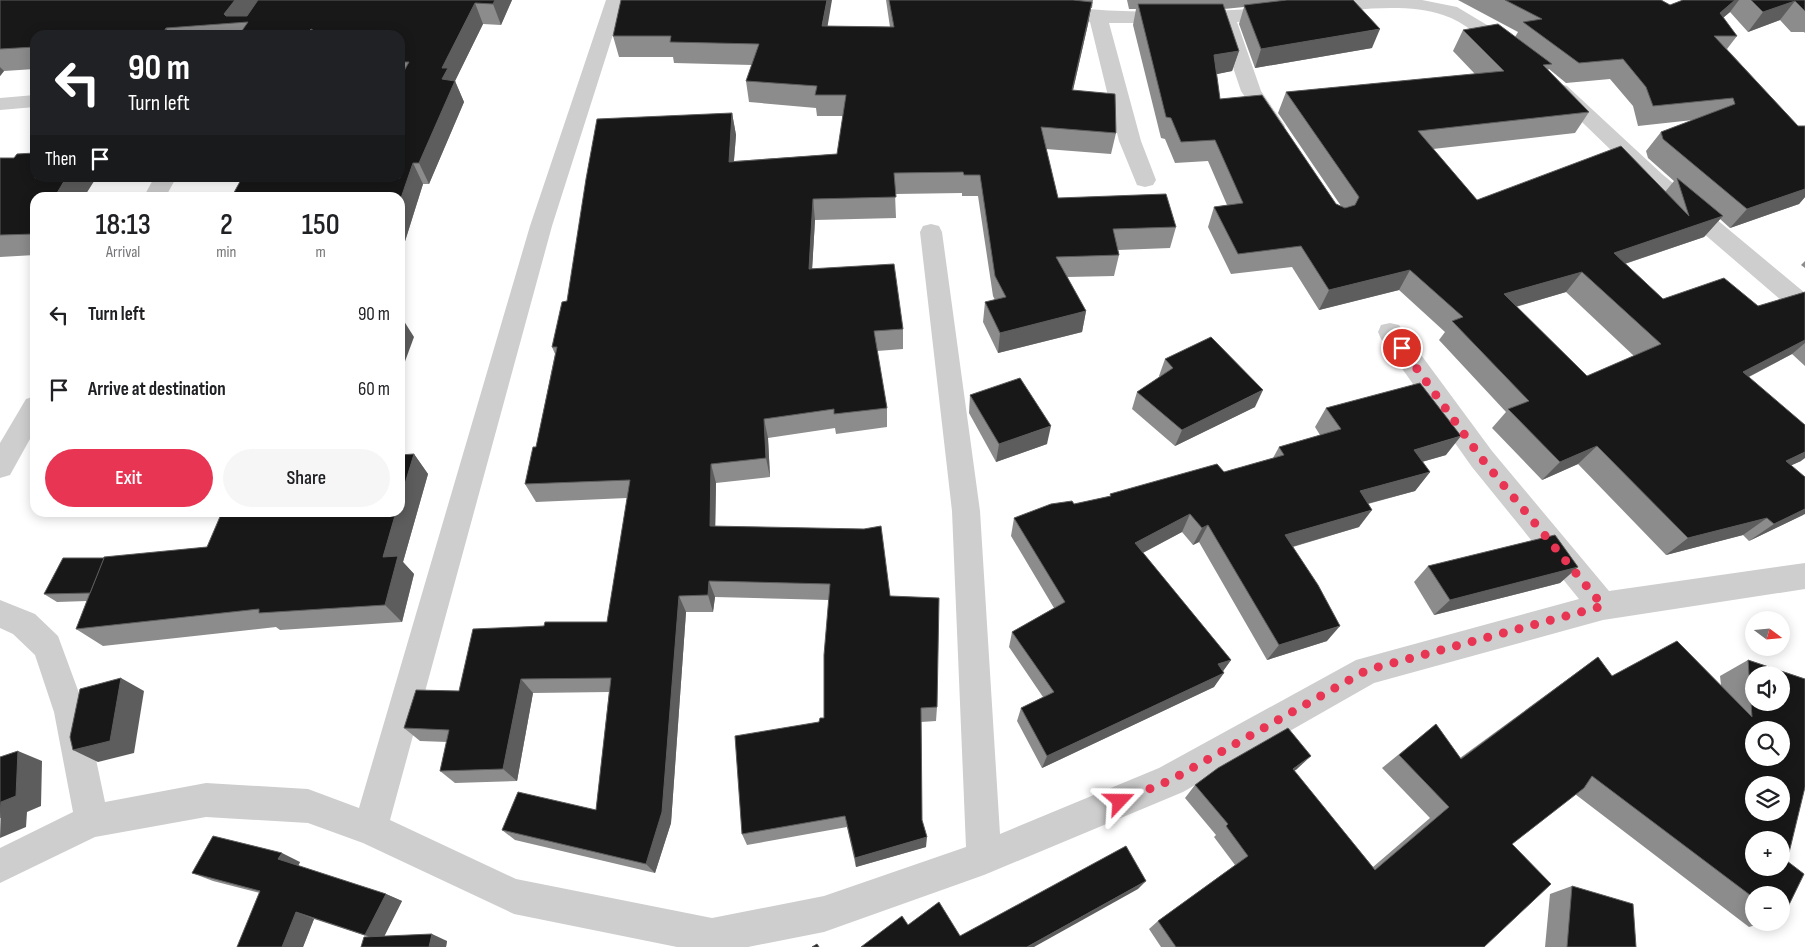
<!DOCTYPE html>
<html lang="en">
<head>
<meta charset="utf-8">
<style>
  body { margin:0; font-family:"Sofia Sans Condensed",sans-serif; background:#f6f6f6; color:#202124; height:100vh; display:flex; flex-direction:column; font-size:19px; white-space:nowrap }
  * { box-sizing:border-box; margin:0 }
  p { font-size:16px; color:#757577 }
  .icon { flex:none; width:28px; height:28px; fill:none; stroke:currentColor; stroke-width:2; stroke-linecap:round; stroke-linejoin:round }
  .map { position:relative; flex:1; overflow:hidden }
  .side { position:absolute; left:30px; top:192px; width:375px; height:325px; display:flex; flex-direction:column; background:#fff; border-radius:15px; box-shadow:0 2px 12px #0003 }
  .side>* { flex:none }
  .hud { position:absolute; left:30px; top:30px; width:375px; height:152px; border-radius:15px; box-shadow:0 2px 12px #0003; background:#202124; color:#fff; overflow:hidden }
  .needle { width:32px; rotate:106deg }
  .tools { position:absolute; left:1745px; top:611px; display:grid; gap:10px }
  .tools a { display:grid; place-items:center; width:45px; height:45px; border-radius:50%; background:#fff; box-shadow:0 2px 12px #0003; font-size:25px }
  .pin { position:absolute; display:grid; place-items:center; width:42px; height:42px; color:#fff; margin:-21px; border:2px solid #fff; border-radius:50%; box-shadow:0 1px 5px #0007 }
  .me { position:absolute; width:55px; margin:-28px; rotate:67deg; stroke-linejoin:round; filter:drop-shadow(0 0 4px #0008) }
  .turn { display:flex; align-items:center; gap:18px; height:105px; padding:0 15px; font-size:22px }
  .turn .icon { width:65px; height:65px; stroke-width:2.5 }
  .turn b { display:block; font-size:35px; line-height:42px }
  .then { display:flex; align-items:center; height:48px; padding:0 15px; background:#0003; gap:10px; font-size:19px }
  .eta { display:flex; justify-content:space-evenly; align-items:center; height:85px; text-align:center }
  .eta b { font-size:30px; font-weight:600; line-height:35px }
  .primary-button { display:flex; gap:10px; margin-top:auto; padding:10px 15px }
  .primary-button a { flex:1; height:58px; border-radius:30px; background:#e73553; color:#fff; font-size:20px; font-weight:600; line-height:58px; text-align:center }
  .primary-button a+a { background:#f6f6f6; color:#202124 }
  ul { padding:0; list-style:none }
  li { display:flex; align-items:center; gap:15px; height:75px; padding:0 15px }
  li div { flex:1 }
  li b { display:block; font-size:19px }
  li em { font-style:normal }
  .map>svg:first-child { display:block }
</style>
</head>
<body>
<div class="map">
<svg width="1805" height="947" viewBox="0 0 1805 947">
  <rect width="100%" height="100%" fill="#fff"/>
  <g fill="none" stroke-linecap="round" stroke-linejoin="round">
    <g fill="#cecece" fill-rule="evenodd">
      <path d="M606,0H624L552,226L390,820L516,879L712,918L824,896L966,847L952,511L920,232L923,226L931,224L939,226L942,232L980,511L1000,834L1159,768L1356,660L1579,599L1472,467L1381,339L1378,332L1381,325L1390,323L1399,325L1492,451L1609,591L1805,563V589L1603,620L1374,683L1183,792L984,875L824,932L748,947H677L514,914L363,843L308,823L206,817L95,837L0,883V848L73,812L54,712L35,655L13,634L0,628V600L35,614L58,636L86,712L105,802L206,783L308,789L359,808L530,226Z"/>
      <path d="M1342,0H1422L1457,7L1487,25L1518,50L1515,54L1508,56L1501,54C1484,40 1465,22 1443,15C1410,3 1354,9 1319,14L1312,12L1310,8L1312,4Z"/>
      <path d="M1052,5C1127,15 1204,13 1279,7L1286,9L1288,13L1286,17L1237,22L1261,91L1285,126L1282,131L1275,133L1268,131L1241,91L1218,23H1109L1141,141L1156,180L1153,185L1145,187L1137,185L1119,141L1090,22L1045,15L1043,11L1045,7Z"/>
      <path d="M1560,84L1567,86L1662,174L1805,293V316L1796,313L1646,184L1553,94L1550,90L1553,86Z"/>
      <path d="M35,95V107L0,110V98Z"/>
      <path d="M154,178H176L165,198H143Z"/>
      <path d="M35,396V430L10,475L0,478V443L26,399Z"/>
    </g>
  </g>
  <g fill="#8c8c8c" fill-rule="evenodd">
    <path d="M0,0H512L501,25L483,24L455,81L464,102L429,184H423L401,254H400V35H35V69L4,71L0,76Z"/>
    <path d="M886,0H1093L1092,8H1091L1088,24L1073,90L1116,133L1111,154L1046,149L1058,198L1176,227L1170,248L1118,250L1119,255L1114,276L1067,277L1086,311L1082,332L998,353L983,322L985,302L995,300L993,296L978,196H962V193L895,194L896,218L815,220L812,268L903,329V349L877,351L887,408V427L836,434L835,428L768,438L770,477L716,483L715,526L890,596L937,707L936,721L921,722L922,820L926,847L856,867L847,827L747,845L742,834L819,722L824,718L829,600L715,597L713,612H686L671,823L655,873L515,840L502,830L596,810L609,692L533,693L517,781L455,783L440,771L447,742L420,741L404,728L459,691L544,626L607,622L627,498L536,502L525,484L536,447L555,354L552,347L567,301L732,113L736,135L734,161L837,154L843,116H817L816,108L749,102L746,81L752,65L674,63L673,57H619L613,36L828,26L890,27Z"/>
    <path d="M1127,0H1353L1372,48L1255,68L1239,24L1244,7L1224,9L1239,51L1232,71L1216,74L1220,99L1336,204L1341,206L1278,113L1286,92L1475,74L1453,51L1463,30L1515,37L1518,32L1458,0H1661L1670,5L1683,0H1805V33L1804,32H1791L1780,20L1748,32L1730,12L1723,18L1737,36L1727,49L1798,126H1805V197L1799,204L1730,228L1720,219L1704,237L1625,264L1663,299L1758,306L1805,292V366L1792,354L1749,377L1801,461L1791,465L1803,515L1749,541L1743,535L1666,555L1578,464L1542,480L1492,428L1506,412L1439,340L1445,332L1399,290L1319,310L1292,267L1231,274L1208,227L1214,207L1227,205L1208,161L1175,163L1165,139L1161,138L1133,25L1136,9H1129ZM1549,69L1566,83L1610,79L1633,106L1638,126L1693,120L1661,132L1646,151L1648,158L1674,181L1665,192L1477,200L1433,149L1575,133L1589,112L1548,70ZM1566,292L1634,356L1587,376L1516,307Z"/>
    <path d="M0,158L86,194L35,198V255L0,257Z"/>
    <path d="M1805,261V268L1801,265Z"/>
    <path d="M1165,359L1255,407L1175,446L1132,409L1137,392L1160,377L1159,376Z"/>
    <path d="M970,395L1047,444L996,462L969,413Z"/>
    <path d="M1326,408L1446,455L1422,462L1430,472L1415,491L1368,504L1359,527L1293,547L1327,641L1267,660L1199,542L1193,545L1182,532L1143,553L1231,660L1223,671L1214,687L1042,768L1017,721L1021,708L1043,697L1009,647L1012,632L1054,608L1011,536L1014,518L1110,496V494L1224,472L1273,458L1279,447L1320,435L1315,427Z"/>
    <path d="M414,454L428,474L403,562L414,574L402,622L280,630L276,627L103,646L76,629L87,601L57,602L44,594L104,558L207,547Z"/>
    <path d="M1428,566L1578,567L1560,583L1434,615L1414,582Z"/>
    <path d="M1598,657L1612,676L1721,685L1720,676L1748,660L1805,679L1754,895V922H1766L1749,927L1575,794L1512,844L1484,947H1161L1149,929L1158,921L1235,865L1214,837L1216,835L1185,798L1195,785L1297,769L1294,771L1373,867L1430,818L1382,768L1436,724L1460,758L1576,673Z"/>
    <path d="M300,862L298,866L386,894L402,901L384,936L447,941L446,947H361L369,937L314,919L303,947H237L260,893L213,881L192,873Z"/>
    <path d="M1572,886L1636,947H1545L1550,894Z"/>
  </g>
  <g fill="#5d5d5d">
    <path d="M235,0H259L246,22L230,23L224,14Z"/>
    <path d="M495,0H512L501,25L493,4Z"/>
    <path d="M827,0H832L824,47L822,26Z"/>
    <path d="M1735,0H1739L1730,12L1706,32L1720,13Z"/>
    <path d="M1795,1L1780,20L1748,32L1763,12Z"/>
    <path d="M1092,2L1088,24L1068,112L1072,90Z"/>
    <path d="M475,3L483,24L455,81L464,102L429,184L419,163L442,79V68Z"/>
    <path d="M166,28L170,35H162Z"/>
    <path d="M311,29L314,35H305Z"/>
    <path d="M1380,29L1372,48L1255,68L1261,49Z"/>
    <path d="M1239,51L1232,71L1208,76L1214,55Z"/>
    <path d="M0,67L4,71L0,76Z"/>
    <path d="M732,113L736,135L732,183L729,162Z"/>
    <path d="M413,163L423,184L401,254L400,252V201Z"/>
    <path d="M66,178H96L86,194L89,198H61L57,193Z"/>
    <path d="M1805,189V197L1799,204L1730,228L1747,209Z"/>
    <path d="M813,199L815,220L811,289L809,269Z"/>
    <path d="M1723,216L1704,237L1597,273L1614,253Z"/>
    <path d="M1410,270L1399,290L1319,310L1329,290Z"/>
    <path d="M1582,272L1566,292L1490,314L1504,294Z"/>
    <path d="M1086,311L1082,332L998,353L1000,333Z"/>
    <path d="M402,318L414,337L400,375V322Z"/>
    <path d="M1805,340V343L1792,354L1721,391L1743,372Z"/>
    <path d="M1263,390L1255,407L1175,446L1182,430Z"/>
    <path d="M764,419L768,438L770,477L766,458Z"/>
    <path d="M1051,426L1047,444L996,462L999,444Z"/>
    <path d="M1461,436L1446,455L1400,468L1414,450Z"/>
    <path d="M1597,446L1578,464L1542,480L1560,462Z"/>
    <path d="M1805,452V458L1801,461L1762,479L1786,461Z"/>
    <path d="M414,454L428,474L403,562L414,574L402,622L385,605L383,557L396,512H400V500Z"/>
    <path d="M711,464L716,483L715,543L710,526Z"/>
    <path d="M1430,472L1415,491L1347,509L1360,491Z"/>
    <path d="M1805,509V514L1803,515L1749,541L1774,524Z"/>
    <path d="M1372,510L1359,527L1274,552L1285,535Z"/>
    <path d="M1190,514L1182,532L1129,560L1135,543Z"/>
    <path d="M1767,518L1743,535L1666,555L1688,538Z"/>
    <path d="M1208,525L1199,542L1193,545L1202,528Z"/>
    <path d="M1578,567L1560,583L1434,615L1450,600Z"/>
    <path d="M709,581L715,597L713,612L708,595Z"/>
    <path d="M679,596L686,612L671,823L655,873L646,864Z"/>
    <path d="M1340,626L1327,641L1267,660L1279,645Z"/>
    <path d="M1231,660L1221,674L1218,664Z"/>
    <path d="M1224,673L1214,687L1042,768L1047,756Z"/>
    <path d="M121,678L144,691L134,753L98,762L73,750Z"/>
    <path d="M521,679L533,693L517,781L503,769Z"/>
    <path d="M18,751L42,761L41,806L27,812L26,827L0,838L1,802Z"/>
    <path d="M1311,756L1297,769L1279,781L1293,769Z"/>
    <path d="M927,837L926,847L856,867L855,858Z"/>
    <path d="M282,853L300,862L297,868L278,859Z"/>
    <path d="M1146,881L1138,889L1034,947H1027Z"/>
    <path d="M386,894L402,901L382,941L365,935Z"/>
    <path d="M296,912L314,919L303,947H282Z"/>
    <path d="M432,934L447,941L446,947H429Z"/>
  </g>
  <g fill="#181818" stroke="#5d5d5d" fill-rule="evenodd">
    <path d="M0,0H235L224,14L226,16H247L258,0H495L493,4L475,3L442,68H448L442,79L455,81L419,163H413L400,201V198H231L242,178H400V78L409,62H400V35H320L311,29L305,35H239L248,22L166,28L162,35H35V47L0,49Z"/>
    <path d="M621,0H827L822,26L894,27L889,0H1073L1092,2L1072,90L1115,94L1116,133L1041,127L1058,198L1166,194L1176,227L1113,229L1119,255L1056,257L1086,311L1000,333L985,302L1006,297L995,276L980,175H964L963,172L894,173L896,197L813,199L809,269L894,264L903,329L874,331L887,408L834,414V409L764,419L766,458L711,464L710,526L864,529L881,526L890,596L939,598L937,707L921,708L922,820L927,837L855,858L845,816L742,834L735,736L819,722L820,718H824V655L830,584L709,581L708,595L679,596L662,812L646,864L502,830L518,792L596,810L611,678L521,679L503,769L440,771L449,730L404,728L416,690L459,691L473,629L544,626L545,622H607L630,480L525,484L533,447H536L557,347H552L562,302L567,301L586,179L597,119L732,113L729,162L837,154L846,95H815L817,86L746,81L759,44L670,42L671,36H613Z"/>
    <path d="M1287,0H1353L1380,29L1261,49L1244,5Z"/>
    <path d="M1505,0H1661L1670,5L1683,0H1735L1720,13L1737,36H1714L1798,126H1805V189L1747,209L1663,139L1661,132L1735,104L1733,98L1653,106L1646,87L1623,59L1579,63L1523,22L1542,19Z"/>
    <path d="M1751,0H1805V11L1795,1L1763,12Z"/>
    <path d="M1138,4H1223L1239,51L1214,55L1220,99L1262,95L1336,204L1345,208L1355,205L1359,197L1286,92L1504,71L1463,30L1498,24L1552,64L1543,65L1589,112L1418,131L1477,200L1621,146L1689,216L1677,178L1723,216L1614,253L1663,299L1724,278L1758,306L1805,292V340L1743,372L1805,425V452L1786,461L1805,477V509L1774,524L1767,518L1688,538L1597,446L1560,462L1508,409L1529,401L1452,321L1463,317L1410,270L1329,290L1301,246L1238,254L1214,207L1243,203L1215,140L1181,142L1171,118L1166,117ZM1582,272L1661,344L1587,376L1504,294Z"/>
    <path d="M35,153V178H66L57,193L84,192L82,198H35V234L0,235V158H14L17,154Z"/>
    <path d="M1211,337L1263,390L1182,430L1137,392L1173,368L1165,359Z"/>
    <path d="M1020,378L1051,426L999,444L970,395Z"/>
    <path d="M1420,383L1461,436L1414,450L1430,472L1360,491L1372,510L1285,535L1318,585L1340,626L1279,645L1208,525L1202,528L1190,514L1135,543L1231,660L1218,664L1224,673L1047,756L1021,708L1054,692L1012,632L1065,602L1014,518L1051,504L1072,501L1074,504L1111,496L1110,494L1217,464L1224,472L1284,455L1279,447L1341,429L1326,408Z"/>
    <path d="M414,454L400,500V455Z"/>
    <path d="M222,512H396L383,557L398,556L385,605L259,613V609L76,629L104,557L207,547Z"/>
    <path d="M1555,535L1578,567L1450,600L1428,566Z"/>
    <path d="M63,558H104L90,593L44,594Z"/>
    <path d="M1677,641L1752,717L1748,660L1805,679V787L1787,861L1804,874L1782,919L1781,895H1754V898L1592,776L1584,788L1512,844L1551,884L1484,947H1176L1158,921L1248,856L1226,826L1228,824L1195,785L1218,768L1288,728L1311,756L1293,769L1375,870L1449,807L1399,755L1436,724L1461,759L1598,657L1612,676ZM1754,675H1781V702H1754ZM1754,730H1781V758H1754ZM1754,785H1781V812H1754ZM1754,840H1781V868H1754Z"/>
    <path d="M121,678L110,741L73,750L70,737L80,689Z"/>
    <path d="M18,751L16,796L1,802L0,818V757Z"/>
    <path d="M213,836L282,853L278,859L386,894L365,935L296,912L282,947H237L260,891L192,873Z"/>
    <path d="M1126,846L1146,881L1027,947H861L902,916L908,925L939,902L960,936Z"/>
    <path d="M1572,886L1633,904L1636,947H1567Z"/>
    <path d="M432,934L429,947H361L364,937Z"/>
    <path d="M817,944L819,947H812Z"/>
  </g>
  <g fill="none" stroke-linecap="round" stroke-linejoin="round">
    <path stroke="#e73553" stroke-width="9" stroke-dasharray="0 16.2" d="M1120,801L1171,780L1367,670L1603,606L1482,459L1402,348"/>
  </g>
</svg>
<div class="tools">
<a><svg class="needle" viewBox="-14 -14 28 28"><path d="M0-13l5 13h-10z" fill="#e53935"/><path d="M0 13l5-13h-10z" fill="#757577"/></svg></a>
<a><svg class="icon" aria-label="sound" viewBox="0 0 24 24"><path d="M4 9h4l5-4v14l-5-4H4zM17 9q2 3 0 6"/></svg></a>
<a><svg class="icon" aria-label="search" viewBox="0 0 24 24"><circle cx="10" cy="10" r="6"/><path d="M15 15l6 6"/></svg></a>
<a><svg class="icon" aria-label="layers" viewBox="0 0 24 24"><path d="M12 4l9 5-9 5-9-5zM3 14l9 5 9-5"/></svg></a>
<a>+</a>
<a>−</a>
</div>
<div class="pin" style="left:1402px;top:348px;background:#d93025"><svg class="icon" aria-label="arrive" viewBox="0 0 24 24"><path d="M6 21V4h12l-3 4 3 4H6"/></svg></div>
<svg class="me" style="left:1120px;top:801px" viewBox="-20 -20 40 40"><path d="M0-17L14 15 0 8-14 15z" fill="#e73553" stroke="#fff" stroke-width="4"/></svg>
<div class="hud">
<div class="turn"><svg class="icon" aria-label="left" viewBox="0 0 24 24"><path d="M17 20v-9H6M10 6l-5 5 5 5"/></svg><div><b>90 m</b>Turn left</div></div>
<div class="then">Then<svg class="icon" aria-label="arrive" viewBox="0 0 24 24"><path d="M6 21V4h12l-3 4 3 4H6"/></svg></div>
</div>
<section class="side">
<div class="eta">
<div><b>18:13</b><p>Arrival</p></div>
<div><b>2</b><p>min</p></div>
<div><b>150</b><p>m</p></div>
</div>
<ul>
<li><svg class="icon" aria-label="left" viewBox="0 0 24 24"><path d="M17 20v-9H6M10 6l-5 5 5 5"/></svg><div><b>Turn left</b></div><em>90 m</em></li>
<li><svg class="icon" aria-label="arrive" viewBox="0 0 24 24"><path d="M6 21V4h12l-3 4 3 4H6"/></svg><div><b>Arrive at destination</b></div><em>60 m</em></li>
</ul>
<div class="primary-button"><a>Exit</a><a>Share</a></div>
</section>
</div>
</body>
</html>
